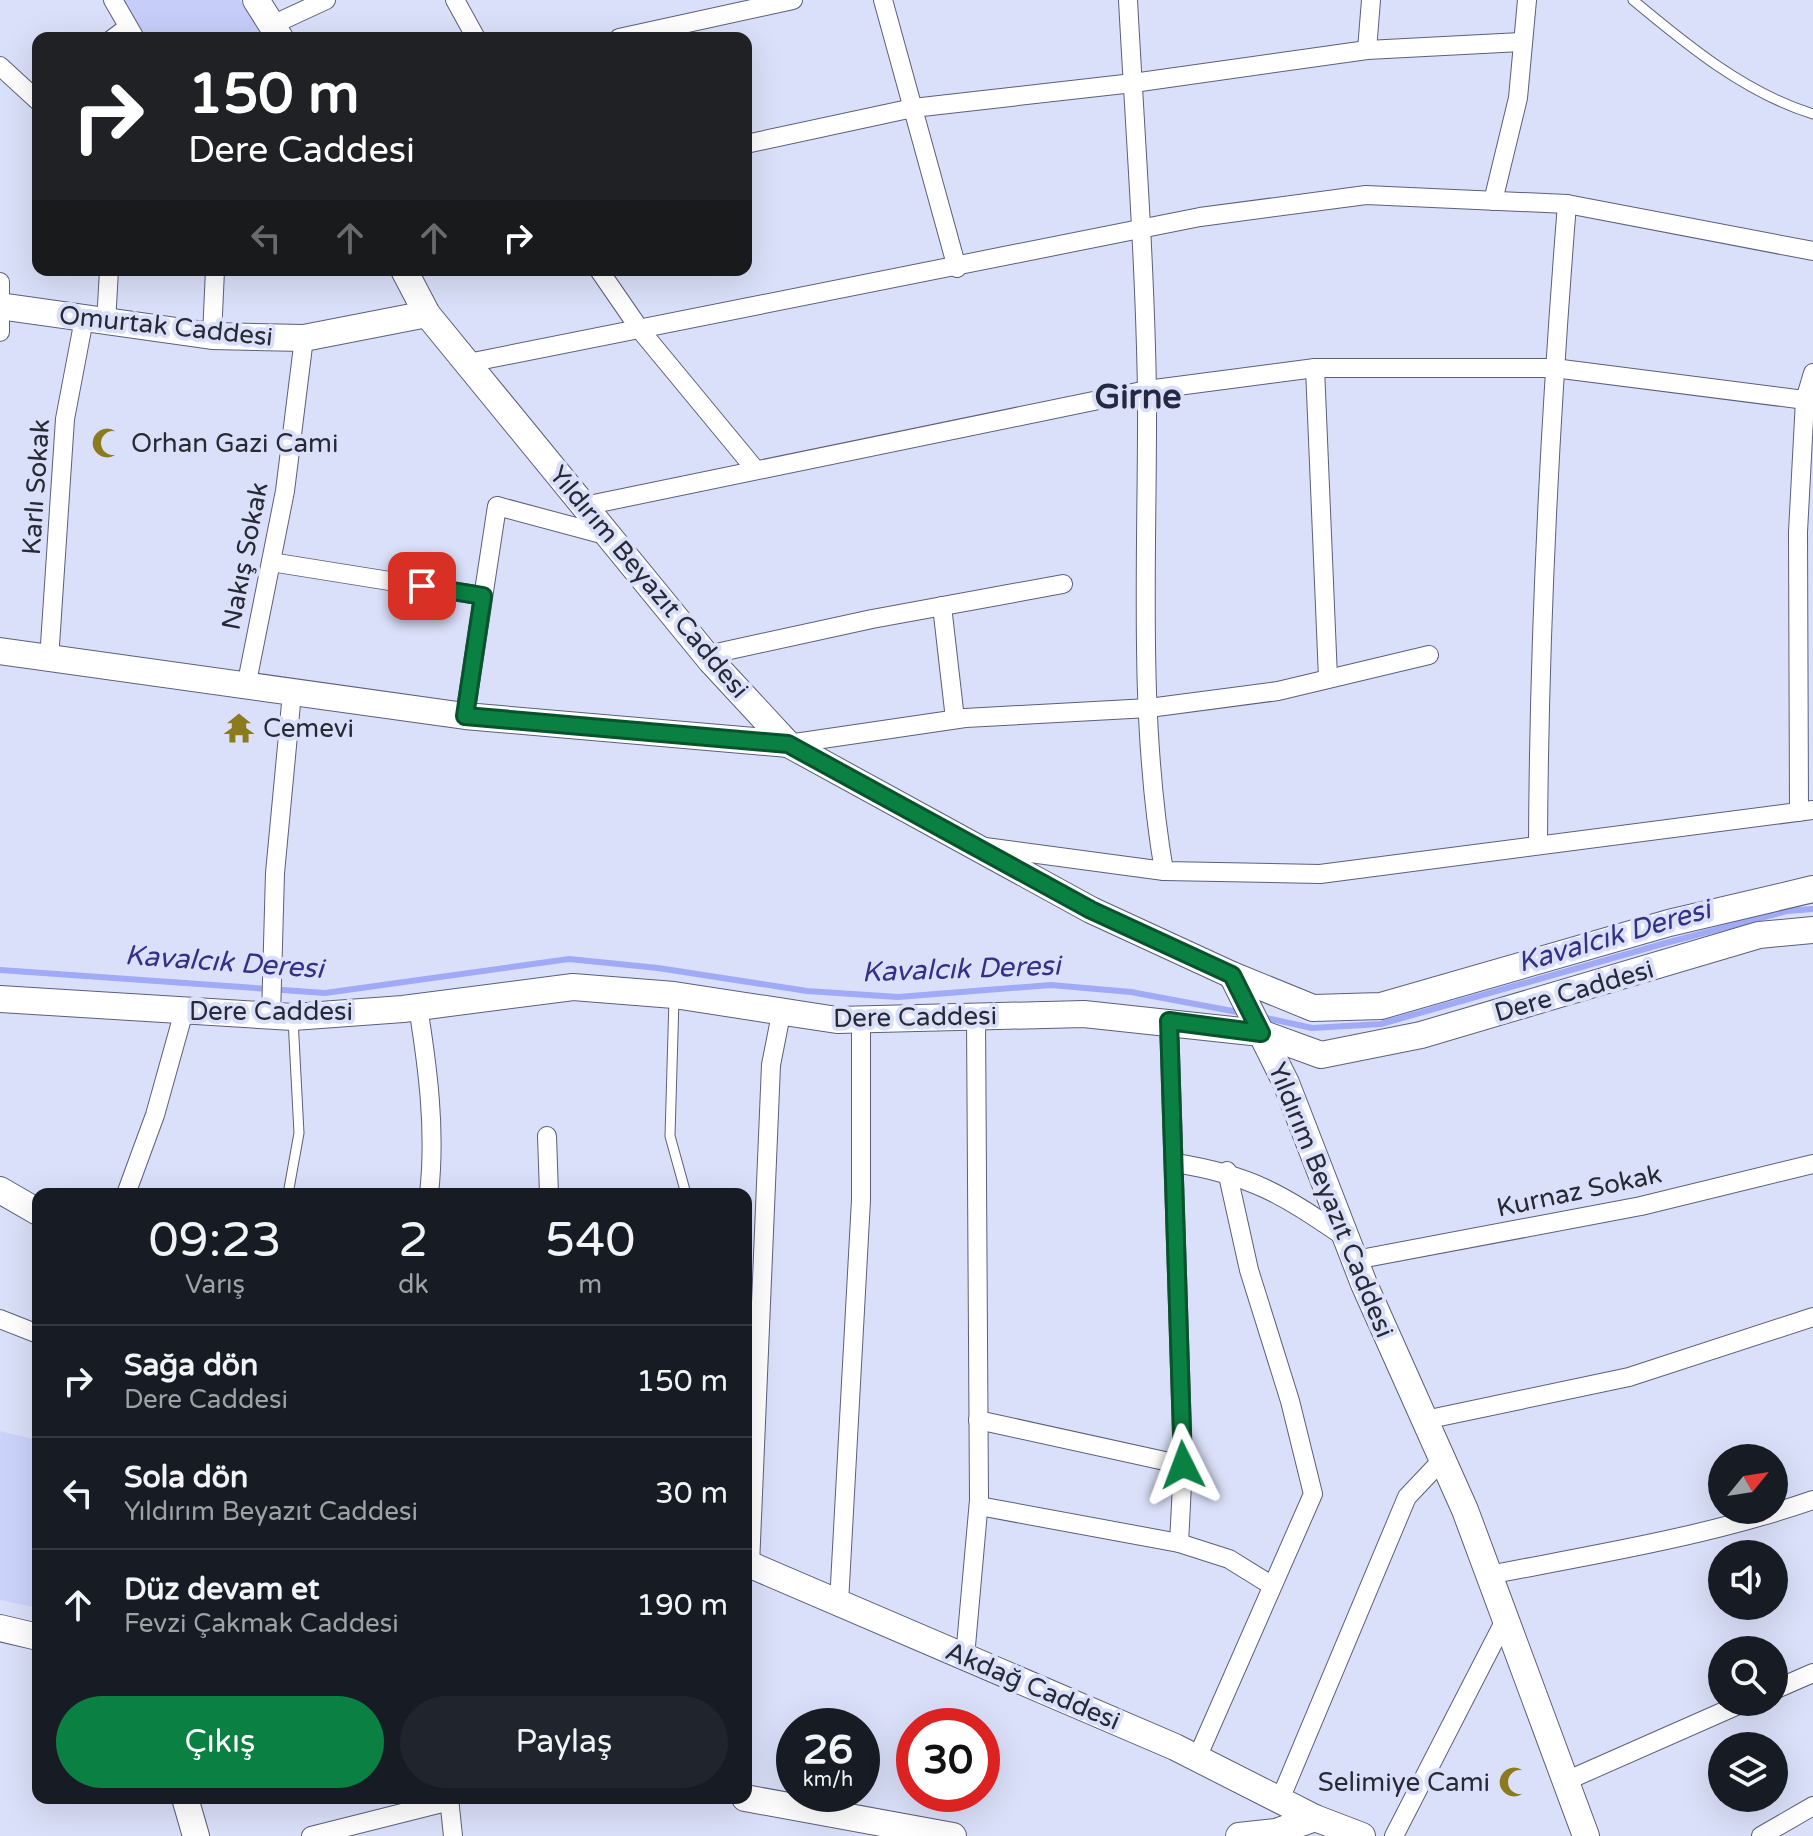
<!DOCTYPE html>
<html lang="tr">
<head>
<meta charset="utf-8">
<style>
  body { margin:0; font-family:"Varela Round",sans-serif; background:#20242c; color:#f1f3f6; height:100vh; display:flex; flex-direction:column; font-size:30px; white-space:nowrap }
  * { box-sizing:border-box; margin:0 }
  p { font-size:26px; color:#9ea1a6 }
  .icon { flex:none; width:44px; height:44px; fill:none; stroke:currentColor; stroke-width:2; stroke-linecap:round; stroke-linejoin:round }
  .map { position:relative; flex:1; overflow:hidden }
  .sheet { position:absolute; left:32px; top:1188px; width:720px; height:616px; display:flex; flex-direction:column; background:#171b24; border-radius:16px; box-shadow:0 8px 32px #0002 }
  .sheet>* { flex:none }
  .hud { position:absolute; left:32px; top:32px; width:720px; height:244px; border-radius:16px; box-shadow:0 8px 32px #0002; background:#202124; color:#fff; overflow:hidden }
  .needle { width:52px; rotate:60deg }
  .fabs { position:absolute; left:1708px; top:1444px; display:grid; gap:16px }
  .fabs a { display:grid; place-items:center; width:80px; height:80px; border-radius:50%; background:#171b24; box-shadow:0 8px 32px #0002; font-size:40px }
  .speed { position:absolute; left:776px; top:1708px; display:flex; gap:16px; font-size:40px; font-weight:700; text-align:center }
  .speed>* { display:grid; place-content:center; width:104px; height:104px; border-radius:50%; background:#171b24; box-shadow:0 8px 32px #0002; line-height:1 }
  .speed small { font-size:20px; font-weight:400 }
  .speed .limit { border:12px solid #d22; background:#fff; color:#111 }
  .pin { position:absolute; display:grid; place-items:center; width:68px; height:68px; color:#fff; margin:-34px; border-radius:16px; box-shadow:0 4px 12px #0006 }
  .me { position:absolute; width:88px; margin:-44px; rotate:357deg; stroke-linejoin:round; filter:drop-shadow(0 0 6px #0008) }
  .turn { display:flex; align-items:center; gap:28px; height:168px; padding:0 24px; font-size:36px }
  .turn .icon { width:104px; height:104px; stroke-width:2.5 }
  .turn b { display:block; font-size:56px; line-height:68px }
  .lanes { display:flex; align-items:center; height:76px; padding:0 24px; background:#0003; justify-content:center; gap:40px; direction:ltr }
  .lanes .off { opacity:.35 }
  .eta { display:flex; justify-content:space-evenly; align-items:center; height:136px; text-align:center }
  .eta b { font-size:48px; font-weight:600; line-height:56px }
  .button { display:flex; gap:16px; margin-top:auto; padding:16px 24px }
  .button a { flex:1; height:92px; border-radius:48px; background:#0b8043; color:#fff; font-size:32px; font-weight:600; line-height:92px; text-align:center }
  .button a+a { background:#20242c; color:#f1f3f6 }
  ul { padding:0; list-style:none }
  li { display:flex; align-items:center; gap:24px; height:112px; padding:0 24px; border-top:2px solid #363941 }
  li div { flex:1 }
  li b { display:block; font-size:30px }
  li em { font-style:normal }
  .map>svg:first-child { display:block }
</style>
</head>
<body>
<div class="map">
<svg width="1813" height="1836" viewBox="0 0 1813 1836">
  <rect width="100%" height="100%" fill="#dbe0fa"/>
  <path fill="#ccd3fb" d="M0,1431L38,1440V1608L0,1600Z"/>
  <path fill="#c6cdf9" d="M120,0H240L265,38H145Z"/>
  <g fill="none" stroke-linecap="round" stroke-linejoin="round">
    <g stroke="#a0aaf6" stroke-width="6">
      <path d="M0,970L325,993L569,959L658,968L807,991L898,997L1051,985L1131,992L1243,1013"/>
      <path d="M1262,1017L1312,1028L1381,1024L1662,944L1787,911L1813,909"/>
    </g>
    <g stroke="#5b5f7b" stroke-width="11">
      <g id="lane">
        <path d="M1633,0C1687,45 1745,93 1813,114"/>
        <path d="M106,38L126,23"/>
        <path d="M674,999L670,1136L686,1194"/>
        <path d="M288,1194L299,1133L293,1019"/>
      </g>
    </g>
    <g stroke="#5b5f7b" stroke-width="20">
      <g id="street">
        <path d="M113,0L135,38"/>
        <path d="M455,0L476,38"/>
        <path d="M883,0L957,268"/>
        <path d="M1128,0C1135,131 1145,262 1147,393C1148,552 1137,714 1164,871"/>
        <path d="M272,25L326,0"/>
        <path d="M619,38L793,0"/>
        <path d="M1367,50L1371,0"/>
        <path d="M0,66L38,101"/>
        <path d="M746,144L913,108L1133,83L1367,50L1521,42"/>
        <path d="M1493,201L1518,98L1527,0"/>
        <path d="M599,270L641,331L755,469"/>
        <path d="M0,282V332"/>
        <path d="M106,323L109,270"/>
        <path d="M212,336L215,270"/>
        <path d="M468,363L1200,217L1366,195L1567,204L1813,251"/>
        <path d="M1315,368L1328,678"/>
        <path d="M584,506L1147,390L1315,368H1554L1813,401"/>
        <path d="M271,562L483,596"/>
        <path d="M942,606L955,719"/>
        <path d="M707,655L872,619L1063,584"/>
        <path d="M49,660L65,419L84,319"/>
        <path d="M246,687L285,491L304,338"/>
        <path d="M465,716L497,506L609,536"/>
        <path d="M788,744L965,718L1149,708L1278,691L1429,655"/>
        <path d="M1799,812L1798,532L1805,400L1813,373"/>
        <path d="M1538,845C1539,631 1550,417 1567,204"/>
        <path d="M985,847L1164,871L1320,874L1813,810"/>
        <path d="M418,1007C428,1069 436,1131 429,1194"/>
        <path d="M271,1016L275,873L292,693"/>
        <path d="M1169,1021L1183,1465L1179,1543"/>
        <path d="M547,1136L549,1194"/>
        <path d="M1175,1163C1252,1175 1283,1195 1346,1238"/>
        <path d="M126,1194L155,1115L184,1011"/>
        <path d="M1355,1260L1641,1206L1813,1164"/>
        <path d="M0,1319L38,1334"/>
        <path d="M978,1420L1183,1465"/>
        <path d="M1425,1420L1629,1377L1813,1317"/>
        <path d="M979,1506L1179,1543L1229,1559L1271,1585"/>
        <path d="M750,1565L771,1065L781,1014"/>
        <path d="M1489,1575C1597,1554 1709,1536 1813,1500"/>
        <path d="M839,1603L861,1200V1020"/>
        <path d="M965,1657L979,1500L976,1017"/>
        <path d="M1774,1690L1813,1673"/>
        <path d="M1197,1758L1313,1494L1290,1401L1249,1270L1227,1171"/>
        <path d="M1566,1781L1745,1702"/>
        <path d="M449,1798L453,1836"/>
        <path d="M1279,1802L1407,1497L1443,1459"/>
        <path d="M311,1836L450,1801"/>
        <path d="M1394,1836L1505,1620"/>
        <path d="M1761,1836L1813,1806"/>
      </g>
    </g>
    <g stroke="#5b5f7b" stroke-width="28">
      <g id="secondary">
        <path d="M256,0L280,38"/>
        <path d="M404,270L427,314L711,661L788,744L1091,910L1232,975L1313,1008L1381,1006L1669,923L1813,889"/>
        <path d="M0,306L212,336L304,338L427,314"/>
        <path d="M0,651L465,716L788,744"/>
        <path d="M1232,975L1286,1083L1364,1284L1465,1510L1586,1836"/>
        <path d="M0,999L293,1017L403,1009L573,987L674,995L837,1020L1084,1014L1261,1033L1321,1055L1421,1035L1759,935L1813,930"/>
        <path d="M0,1190L38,1212"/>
        <path d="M746,1563L1175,1747L1315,1818"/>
        <path d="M0,1628L38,1637"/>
        <path d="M185,1798L196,1836"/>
        <path d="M745,1798L953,1836"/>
        <path d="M1239,1836L1276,1832L1315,1818L1362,1836"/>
      </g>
    </g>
    <use href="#lane" stroke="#fff" stroke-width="9"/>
    <use href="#street" stroke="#fff" stroke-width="18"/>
    <use href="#secondary" stroke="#fff" stroke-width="26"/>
  </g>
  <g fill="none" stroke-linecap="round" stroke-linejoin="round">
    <g stroke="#07532c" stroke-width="20">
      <path id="route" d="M422,586L483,596L465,716L788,744L1091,910L1232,975L1261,1033L1169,1021L1183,1465"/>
    </g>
    <use href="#route" stroke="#0b8043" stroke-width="14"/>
  </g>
  <defs>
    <g id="mosque-bare" transform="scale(2.4)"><path d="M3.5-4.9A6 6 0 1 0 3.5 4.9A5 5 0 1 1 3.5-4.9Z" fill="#8c7a1f" stroke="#dbe0fa" stroke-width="2.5" paint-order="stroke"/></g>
    <g id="temple-bare" transform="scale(2.4)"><path d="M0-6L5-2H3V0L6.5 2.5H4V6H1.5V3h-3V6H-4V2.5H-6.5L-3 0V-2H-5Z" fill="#8c7a1f" stroke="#dbe0fa" stroke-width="2.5" paint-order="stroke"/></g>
  </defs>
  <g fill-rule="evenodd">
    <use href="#mosque-bare" x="107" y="443"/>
    <use href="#temple-bare" x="239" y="728"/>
    <use href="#mosque-bare" x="1514" y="1782"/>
  </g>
  <g text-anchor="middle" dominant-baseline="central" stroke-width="8" stroke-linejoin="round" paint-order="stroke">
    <g font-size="26" fill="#272935" stroke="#dbe0fa">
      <text transform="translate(166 326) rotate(6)">Omurtak Caddesi</text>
      <text transform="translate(36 487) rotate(-86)">Karlı Sokak</text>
      <text transform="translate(245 556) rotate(-79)">Nakış Sokak</text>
      <text transform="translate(649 582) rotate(50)">Yıldırım Beyazıt Caddesi</text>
      <text transform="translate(1574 991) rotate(-16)">Dere Caddesi</text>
      <text x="271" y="1011">Dere Caddesi</text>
      <text transform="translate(915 1017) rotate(-1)">Dere Caddesi</text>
      <text transform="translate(1579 1191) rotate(-12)">Kurnaz Sokak</text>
      <text transform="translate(1331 1200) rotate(68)">Yıldırım Beyazıt Caddesi</text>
      <text transform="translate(1033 1686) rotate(23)">Akdağ Caddesi</text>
    </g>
    <g font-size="26" fill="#272935" stroke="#dbe0fa" text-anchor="start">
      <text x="131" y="443">Orhan Gazi Cami</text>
      <text x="263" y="728">Cemevi</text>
      <text x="1490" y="1782" text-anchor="end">Selimiye Cami</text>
    </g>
    <g font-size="28" font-style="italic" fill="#323187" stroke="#dbe0fa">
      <text transform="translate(1614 936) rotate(-16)">Kavalcık Deresi</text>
      <text transform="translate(224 962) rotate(4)">Kavalcık Deresi</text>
      <text transform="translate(961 969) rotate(-2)">Kavalcık Deresi</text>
    </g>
    <g font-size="34" font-weight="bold" fill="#262942" stroke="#dbe0fa">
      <text x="1138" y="397">Girne</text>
    </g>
  </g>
</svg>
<div class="fabs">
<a><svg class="needle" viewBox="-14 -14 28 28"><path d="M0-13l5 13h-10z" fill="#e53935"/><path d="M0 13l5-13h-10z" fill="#9ea1a6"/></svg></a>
<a><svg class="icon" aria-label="sound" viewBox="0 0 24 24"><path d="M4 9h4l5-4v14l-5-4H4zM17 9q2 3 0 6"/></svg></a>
<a><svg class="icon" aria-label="search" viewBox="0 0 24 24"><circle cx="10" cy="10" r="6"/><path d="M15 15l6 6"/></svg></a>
<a><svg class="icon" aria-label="layers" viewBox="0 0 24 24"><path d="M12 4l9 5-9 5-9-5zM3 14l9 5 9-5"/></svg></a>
</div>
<div class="speed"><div>26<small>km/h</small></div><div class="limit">30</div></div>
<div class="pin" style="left:422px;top:586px;background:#d93025"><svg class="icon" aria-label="arrive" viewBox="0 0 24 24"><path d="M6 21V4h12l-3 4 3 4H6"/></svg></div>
<svg class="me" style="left:1183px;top:1465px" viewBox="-20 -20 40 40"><path d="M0-17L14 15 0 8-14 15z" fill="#0b8043" stroke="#fff" stroke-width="4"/></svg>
<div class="hud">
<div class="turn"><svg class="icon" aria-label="right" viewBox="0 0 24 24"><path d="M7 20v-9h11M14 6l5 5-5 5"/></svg><div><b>150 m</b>Dere Caddesi</div></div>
<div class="lanes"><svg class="icon off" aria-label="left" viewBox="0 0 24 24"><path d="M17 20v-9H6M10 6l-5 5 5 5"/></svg><svg class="icon off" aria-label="ahead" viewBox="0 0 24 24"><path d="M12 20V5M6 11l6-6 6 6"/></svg><svg class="icon off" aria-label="ahead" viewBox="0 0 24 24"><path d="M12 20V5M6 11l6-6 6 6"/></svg><svg class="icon" aria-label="right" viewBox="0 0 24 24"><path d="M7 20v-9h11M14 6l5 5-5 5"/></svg></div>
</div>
<section class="sheet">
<div class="eta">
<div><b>09:23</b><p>Varış</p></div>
<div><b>2</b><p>dk</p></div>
<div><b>540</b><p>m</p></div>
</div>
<ul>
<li><svg class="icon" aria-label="right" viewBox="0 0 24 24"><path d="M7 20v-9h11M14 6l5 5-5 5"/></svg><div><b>Sağa dön</b><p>Dere Caddesi</p></div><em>150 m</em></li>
<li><svg class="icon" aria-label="left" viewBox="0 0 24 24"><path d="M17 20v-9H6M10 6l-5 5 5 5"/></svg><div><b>Sola dön</b><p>Yıldırım Beyazıt Caddesi</p></div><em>30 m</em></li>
<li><svg class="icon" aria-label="ahead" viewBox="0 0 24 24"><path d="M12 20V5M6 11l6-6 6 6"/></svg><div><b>Düz devam et</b><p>Fevzi Çakmak Caddesi</p></div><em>190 m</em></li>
</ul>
<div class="button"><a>Çıkış</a><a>Paylaş</a></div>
</section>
</div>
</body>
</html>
